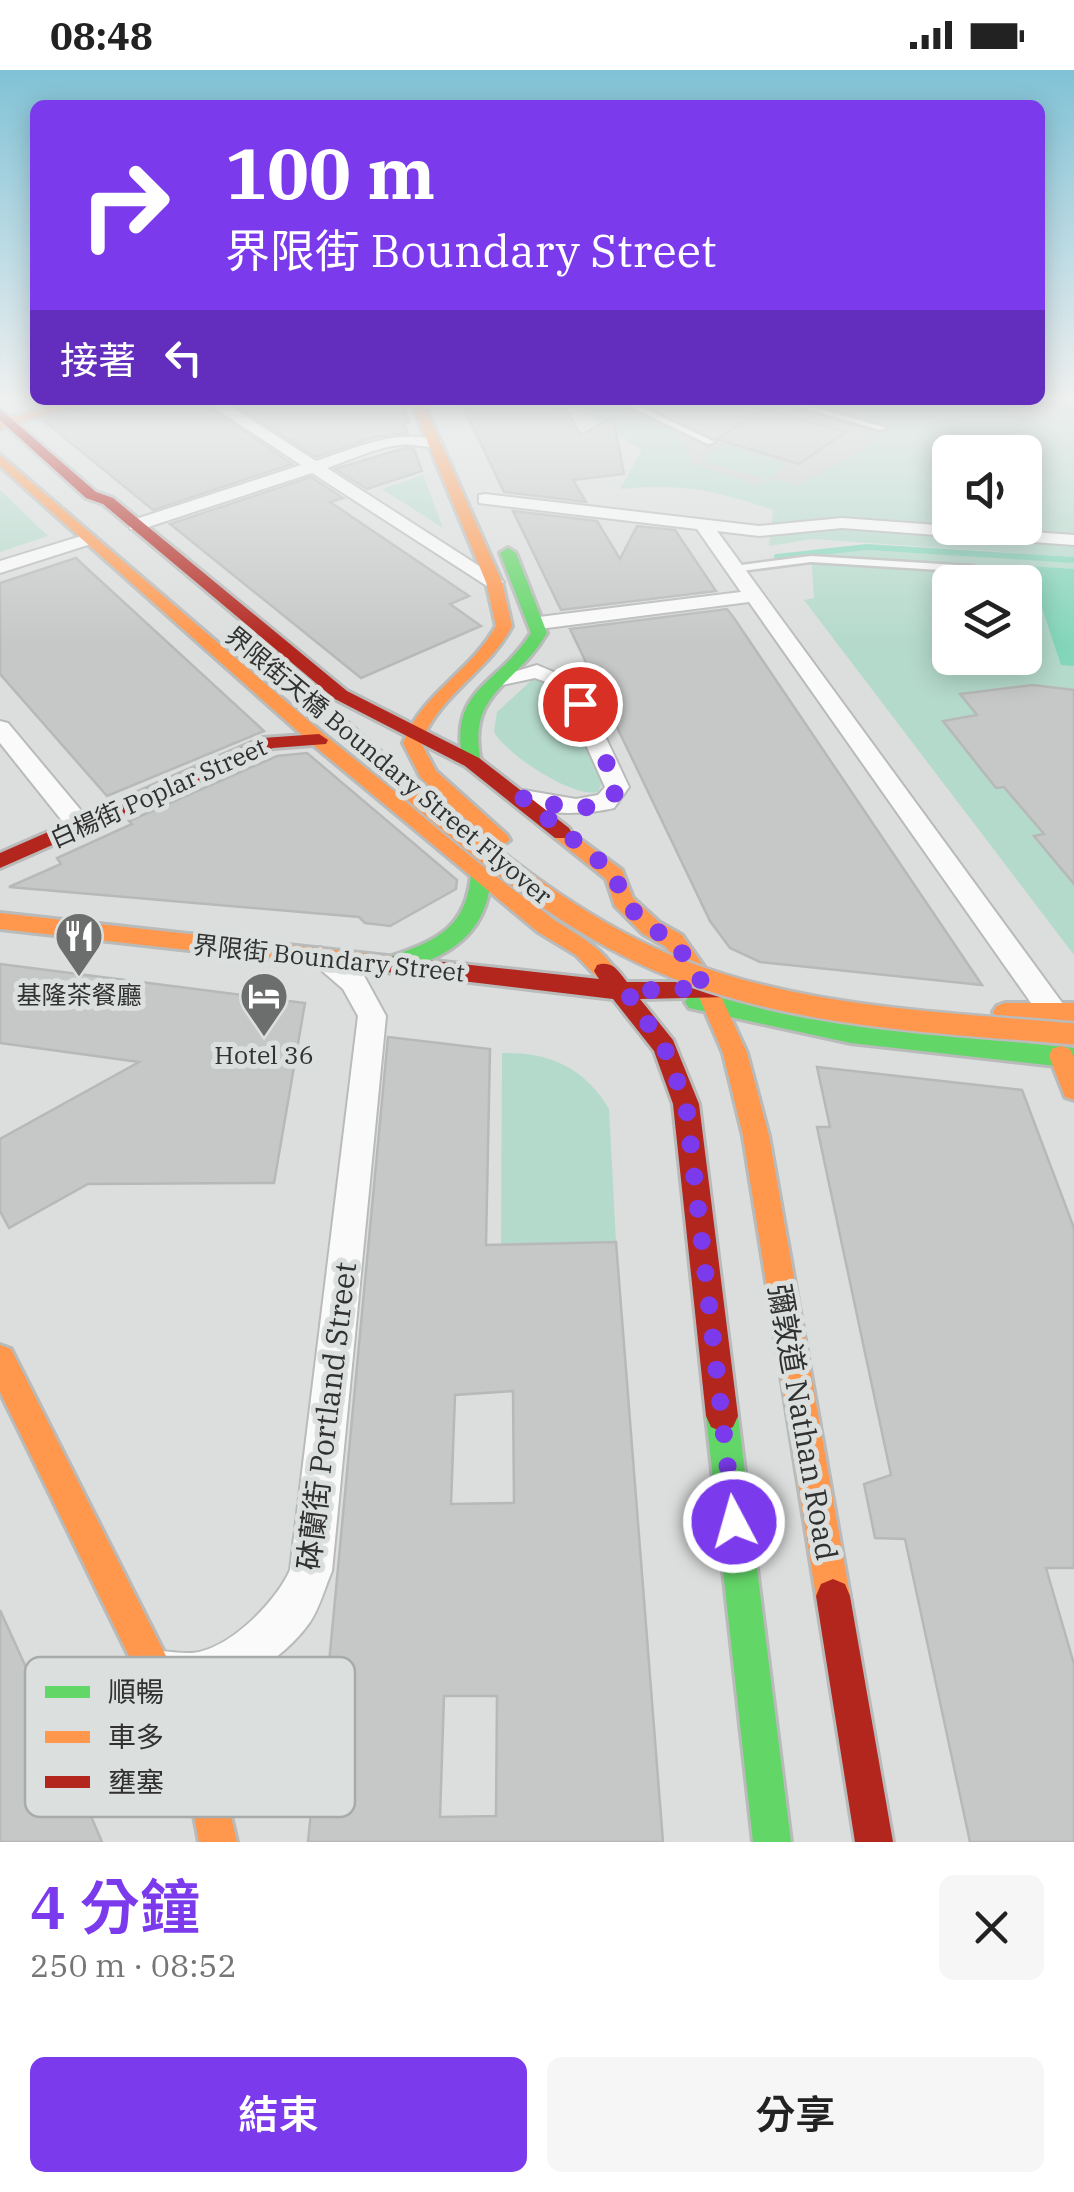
<!DOCTYPE html>
<html lang="zh-TW">
<head>
<meta charset="utf-8">
<style>
  body { margin:0; font-family:"IBM Plex Serif","Noto Sans TC",serif; background:#f6f6f6; color:#222; height:100vh; display:flex; flex-direction:column; font-size:38px; white-space:nowrap }
  * { box-sizing:border-box; margin:0 }
  p { font-size:32px; color:#767676 }
  .icon { flex:none; width:55px; height:55px; fill:none; stroke:currentColor; stroke-width:2; stroke-linecap:round; stroke-linejoin:round }
  .map { position:relative; height:1772px; overflow:hidden }
  .details { display:flex; flex-direction:column; background:#fff; flex:1 }
  .details>* { flex:none }
  .hud { position:absolute; left:30px; top:30px; width:1015px; height:305px; border-radius:15px; box-shadow:0 5px 25px #0003; background:#7c3aed; color:#fff; overflow:hidden }
  .controls { position:absolute; left:932px; top:365px; display:grid; gap:20px }
  .controls a { display:grid; place-items:center; width:110px; height:110px; border-radius:15px; background:#fff; box-shadow:0 5px 25px #0003; font-size:50px }
  .pin { position:absolute; display:grid; place-items:center; width:85px; height:85px; color:#fff; margin:-42px; border:5px solid #fff; border-radius:50%; box-shadow:0 2px 10px #0007 }
  .me { position:absolute; width:110px; margin:-55px; rotate:354deg; stroke-linejoin:round; filter:drop-shadow(0 0 8px #0008) }
  .turn { display:flex; align-items:center; gap:35px; height:210px; padding:0 30px; font-size:45px }
  .turn .icon { width:130px; height:130px; stroke-width:2.5 }
  .turn b { display:block; font-size:70px; line-height:85px }
  .then { display:flex; align-items:center; height:95px; padding:0 30px; background:#0003; gap:20px; font-size:38px }
  .round { display:grid; place-items:center; flex:none; width:105px; height:105px; border-radius:15px; background:#f6f6f6 }
  .head { display:flex; align-items:center; justify-content:space-between; height:170px; padding:0 30px }
  h1 { font-size:60px; font-weight:600; line-height:75px; color:#7c3aed }
  .action { display:flex; gap:20px; margin-top:auto; padding:20px 30px }
  .action a { flex:1; height:115px; border-radius:15px; background:#7c3aed; color:#fff; font-size:40px; font-weight:600; line-height:115px; text-align:center }
  .action a+a { background:#f6f6f6; color:#222 }
  .status { display:flex; justify-content:space-between; align-items:center; height:70px; padding:0 50px; background:#fff; direction:ltr }
  .status svg { height:28px; fill:currentColor }
  .map>svg:first-child { display:block }
</style>
</head>
<body>
<div class="status"><b>08:48</b><svg viewBox="0 0 49 12"><path d="M0 12V9h3v3zM5 12V6h3v6zM10 12V3h3v9zM15 12V0h3v12zM26 1h20v11H26zM47 4h2v5h-2z"/></svg></div>
<div class="map">
<svg width="1074" height="1772" viewBox="0 0 1074 1772">
  <rect width="100%" height="100%" fill="#dcdedd"/>
  <path fill="#c9d0cd" d="M598,330H811L890,354L835,405L761,427L659,397L668,358L588,336Z"/>
  <g fill="#b4dacb" fill-rule="evenodd">
    <path d="M1040,326H1074V487L812,469L769,476L773,440C716,420 681,413 620,419L642,380L565,330H614L682,366L692,393L756,415L777,409L796,416L860,382L885,358L783,330H1040ZM950,382H1025V458H950Z"/>
    <path d="M722,375L788,394L768,410L700,390Z"/>
    <path d="M423,405L443,458L382,419Z"/>
    <path d="M0,420L48,466L0,482Z"/>
    <path d="M866,480L1074,492V885L804,530L814,528L811,485ZM950,512H1025V588H950Z"/>
    <path d="M534,608L560,614L603,711L598,722C574,729 506,684 494,662L497,642Z"/>
    <path d="M502,983C549,982 584,997 609,1039L616,1172L501,1175Z"/>
  </g>
  <path fill="#84d6bb" d="M1028,496L1074,499V596L1061,595Z"/>
  <g fill="none" stroke-linecap="round" stroke-linejoin="round">
    <path stroke="#84d6bb" stroke-width="6" d="M777,487L867,477L1074,490"/>
  </g>
  <g fill="#c6c7c7" stroke="#b7b9b8" stroke-width="2.5" fill-rule="evenodd">
    <path d="M104,330H199L292,394L153,440L44,351Z"/>
    <path d="M227,330H401L409,352L404,354L408,363L376,367L316,387Z"/>
    <path d="M460,330H550L556,339H565L581,365L613,347L624,404L573,410L586,432L504,422Z"/>
    <path d="M764,339L846,362L799,394L716,369Z"/>
    <path d="M405,378L414,379L422,401L367,419L335,399Z"/>
    <path d="M311,407L343,428L330,432L469,526L450,534L481,556L361,608L170,454Z"/>
    <path d="M513,441L597,451L620,489L637,456L675,460L716,521L561,540Z"/>
    <path d="M76,488L92,503L264,661L107,726L0,604V513Z"/>
    <path d="M727,539L734,548L982,915L760,892L730,878L710,851L570,559Z"/>
    <path d="M1033,615L1074,620V814L1034,766L1044,764L1004,717L996,718L943,651L977,645L960,624Z"/>
    <path d="M307,683L457,810L456,819L390,856L365,853L359,847L9,817L61,794L57,788L132,754L129,751L277,686Z"/>
    <path d="M0,894L305,933L274,1113L88,1114L9,1158L0,1141V1069L139,992L0,973Z"/>
    <path d="M388,967L490,979L486,1175L616,1172L663,1772H308L311,1742H315ZM513,1321L514,1433L451,1434L455,1325ZM444,1626H497L496,1746L440,1747Z"/>
    <path d="M817,997L1022,1020L1074,1158V1498H1046L1074,1594V1772H970L905,1469L875,1468L864,1414L891,1405L817,1057H830Z"/>
    <path d="M0,1540L48,1646L102,1772H0Z"/>
  </g>
  <g fill="none" stroke-linecap="round" stroke-linejoin="round">
    <g stroke="#b9bbba" stroke-width="5">
      <g id="lane">
        <path d="M616,330H626L715,372L708,374Z"/>
        <path d="M777,330H789L887,358L880,360Z"/>
        <path d="M811,486L973,496L978,499L973,502L811,492L734,502L729,499L734,496Z"/>
      </g>
    </g>
    <g stroke="#b9bbba" stroke-width="4">
      <g id="street">
        <path d="M203,330H220L316,391C358,377 396,358 441,371V377C427,379 414,373 399,375C375,378 350,390 327,398L504,512L487,516L312,403L142,459H130V451L301,395Z"/>
        <path d="M485,424L759,456L842,448L1074,465V475L842,458L759,466L717,461L1063,934L1067,942L1063,950H1043L749,532L539,559L529,553L539,547L741,522L697,459L479,433V425Z"/>
        <path d="M88,464L97,469L94,473L0,503V491Z"/>
        <path d="M537,595L580,613L629,717L614,738C590,744 529,748 511,728L523,720L576,729L598,725L605,717L560,617L535,608L502,615L491,609Z"/>
        <path d="M0,651L8,653L89,750L92,756L89,762H71L0,673Z"/>
        <path d="M320,877L363,904L386,946L332,1501C325,1517 320,1537 310,1552C274,1603 198,1641 139,1616L132,1601L139,1586C158,1577 172,1584 192,1583C229,1580 276,1532 290,1500L358,946L343,919L306,887Z"/>
      </g>
    </g>
    <g stroke="#b9bbba" stroke-width="6">
      <g id="fast">
        <path d="M508,478L516,483L547,563C516,616 466,622 481,692L472,698L463,692C448,618 498,616 531,563L500,483Z"/>
        <path d="M481,797L491,804C489,851 464,878 420,894C409,898 400,903 389,899L386,893L389,887C436,871 467,858 471,804Z"/>
        <path d="M697,923L851,955L1074,978V998L851,973L689,938L685,932L689,926Z"/>
        <path d="M722,1330L733,1335L738,1346L791,1772H753L706,1346L711,1335Z"/>
      </g>
    </g>
    <g stroke="#b9bbba" stroke-width="6">
      <g id="slow">
        <path d="M75,330H95L0,358V350Z"/>
        <path d="M410,330H422L502,512L512,556C488,602 439,624 421,673L436,701L507,765L510,770L500,777L493,775L421,708L403,673C422,623 471,602 496,556L486,512Z"/>
        <path d="M0,385L326,666L554,850C578,865 601,877 616,901L613,907H597L576,885L538,862L312,674L0,396Z"/>
        <path d="M562,756L622,800L633,828L659,852L682,865L714,911L747,983L769,1066L850,1526L845,1538L833,1543L821,1538L816,1526L743,1066L723,983L696,920L666,877L643,864L615,836L606,809L555,768L552,763L555,758Z"/>
        <path d="M0,843L378,885L389,893L378,901L0,859Z"/>
        <path d="M1005,933H1074V951L997,948L993,942L997,936Z"/>
        <path d="M1061,976L1070,979L1074,988V1030L1065,1027L1049,986L1052,979Z"/>
        <path d="M0,1275L11,1279L217,1687L237,1772H199L186,1703L0,1322Z"/>
      </g>
    </g>
    <g stroke="#b9bbba" stroke-width="6">
      <g id="jam">
        <path d="M0,339L96,422L113,428L347,621L479,688L569,758L572,763L569,768H555L465,696L335,629L103,434L86,428L0,350Z"/>
        <path d="M319,664L328,670L326,674L273,678L0,798V783L263,668Z"/>
        <path d="M378,885L599,909L594,901L597,895C613,890 618,901 627,912H738L742,918L738,924L730,927L640,929L673,970L699,1034L738,1346L733,1357L722,1362L711,1357L706,1346L673,1034L654,981L613,929L378,901L367,893Z"/>
        <path d="M833,1509L845,1514L850,1526L893,1772H855L816,1526L821,1514Z"/>
      </g>
    </g>
    <use href="#lane" fill="#fafafa" fill-rule="evenodd"/>
    <use href="#street" fill="#fafafa" fill-rule="evenodd"/>
    <use href="#fast" fill="#63d668" fill-rule="evenodd"/>
    <use href="#slow" fill="#ff974d" fill-rule="evenodd"/>
    <use href="#jam" fill="#b3261e" fill-rule="evenodd"/>
    <g stroke="#babbba" stroke-width="21" stroke-linecap="butt">
      <path id="slow-bridge-far1" d="M341,657L408,716"/>
    </g>
    <g stroke="#babbba" stroke-width="26" stroke-linecap="butt">
      <path id="slow-bridge" d="M405,714C474,774 545,834 627,876C763,947 924,951 1074,964"/>
    </g>
    <use href="#slow-bridge-far1" stroke="#ff974d" stroke-width="18"/>
    <use href="#slow-bridge" stroke="#ff974d" stroke-width="21"/>
  </g>
  <linearGradient id="sky" x2="0" y2="1"><stop stop-color="#80c2d6"/><stop offset="0.57" stop-color="#eff0f0"/><stop offset="1" stop-color="#eff0f0" stop-opacity="0"/></linearGradient>
  <rect width="1074" height="574" fill="url(#sky)"/>
  <g fill="none" stroke-linecap="round" stroke-linejoin="round">
    <path stroke="#7c3aed" stroke-width="18" stroke-dasharray="0 32.4" d="M580,634L615,712V723C596,749 550,733 523,728L615,804L623,831L651,858L674,871L706,918L626,921L664,977L686,1034L734,1452"/>
  </g>
  <defs>
    <g id="restaurant-pin" transform="scale(2.5)"><path d="M0 17L-7.5 6A9.5 9.5 0 1 1 7.5 6Z" fill="#6c6e6d" stroke="#dbdfdd"/><path d="M-5-6h1v4h1v-4h1v4h1v-4h1v5L-1.5 .5V6h-2V.5L-5-1ZM5-6V6H3V1.5H1.5Q1.5-4 5-6Z" fill="#fff"/></g>
    <g id="hotel-pin" transform="scale(2.5)"><path d="M0 17L-7.5 6A9.5 9.5 0 1 1 7.5 6Z" fill="#6c6e6d" stroke="#dbdfdd"/><path d="M-6-4.5h1.5V1H6V5H4.5V3h-9V5H-6ZM-4 0a1.8 1.8 0 1 1 3.6 0ZM.5 0V-2.5h3Q6-2.5 6 0Z" fill="#fff"/></g>
  </defs>
  <g fill-rule="evenodd">
    <use href="#restaurant-pin" x="79" y="866"/>
    <use href="#hotel-pin" x="264" y="926"/>
  </g>
  <g text-anchor="middle" dominant-baseline="central" stroke-width="10" stroke-linejoin="round" paint-order="stroke">
    <g font-size="25" fill="#303130" stroke="#dbdfdd">
      <text transform="translate(389 695) rotate(40)">界限街天橋 Boundary Street Flyover</text>
      <text transform="translate(158 722) rotate(-24)">白楊街 Poplar Street</text>
      <text transform="translate(329 888) rotate(6)">界限街 Boundary Street</text>
    </g>
    <g font-size="25" fill="#303130" stroke="#dbdfdd">
      <text x="79" y="924">基隆茶餐廳</text>
      <text x="264" y="984">Hotel 36</text>
    </g>
    <g font-size="30" fill="#303130" stroke="#dbdfdd">
      <text transform="translate(326 1346) rotate(-83)">砵蘭街 Portland Street</text>
      <text transform="translate(804 1352) rotate(80)">彌敦道 Nathan Road</text>
    </g>
  </g>
  <rect x="25" y="1587" width="330" height="160" rx="15" fill="#dbdfdd" stroke="#a8aba9" stroke-width="2.5"/>
  <rect x="45" y="1616" width="45" height="12" fill="#63d668"/>
  <rect x="45" y="1661" width="45" height="12" fill="#ff974d"/>
  <rect x="45" y="1706" width="45" height="12" fill="#b3261e"/>
  <g font-size="28" fill="#303130">
    <text x="108" y="1632">順暢</text>
    <text x="108" y="1677">車多</text>
    <text x="108" y="1722">壅塞</text>
  </g>
</svg>
<div class="controls">
<a><svg class="icon" aria-label="sound" viewBox="0 0 24 24"><path d="M4 9h4l5-4v14l-5-4H4zM17 9q2 3 0 6"/></svg></a>
<a><svg class="icon" aria-label="layers" viewBox="0 0 24 24"><path d="M12 4l9 5-9 5-9-5zM3 14l9 5 9-5"/></svg></a>
</div>
<div class="pin" style="left:580px;top:634px;background:#d93025"><svg class="icon" aria-label="arrive" viewBox="0 0 24 24"><path d="M6 21V4h12l-3 4 3 4H6"/></svg></div>
<svg class="me" style="left:734px;top:1452px" viewBox="-20 -20 40 40"><circle r="17" fill="#7c3aed" stroke="#fff" stroke-width="3"/><path d="M0-11L8 9 0 5-8 9z" fill="#fff"/></svg>
<div class="hud">
<div class="turn"><svg class="icon" aria-label="right" viewBox="0 0 24 24"><path d="M7 20v-9h11M14 6l5 5-5 5"/></svg><div><b>100 m</b>界限街 Boundary Street</div></div>
<div class="then">接著<svg class="icon" aria-label="left" viewBox="0 0 24 24"><path d="M17 20v-9H6M10 6l-5 5 5 5"/></svg></div>
</div>
</div>
<section class="details">
<div class="head"><div><h1>4 分鐘</h1><p>250 m · 08:52</p></div><a class="round"><svg class="icon" aria-label="close" viewBox="0 0 24 24"><path d="M6 6l12 12M18 6L6 18"/></svg></a></div>
<div class="action"><a>結束</a><a>分享</a></div>
</section>
</body>
</html>
